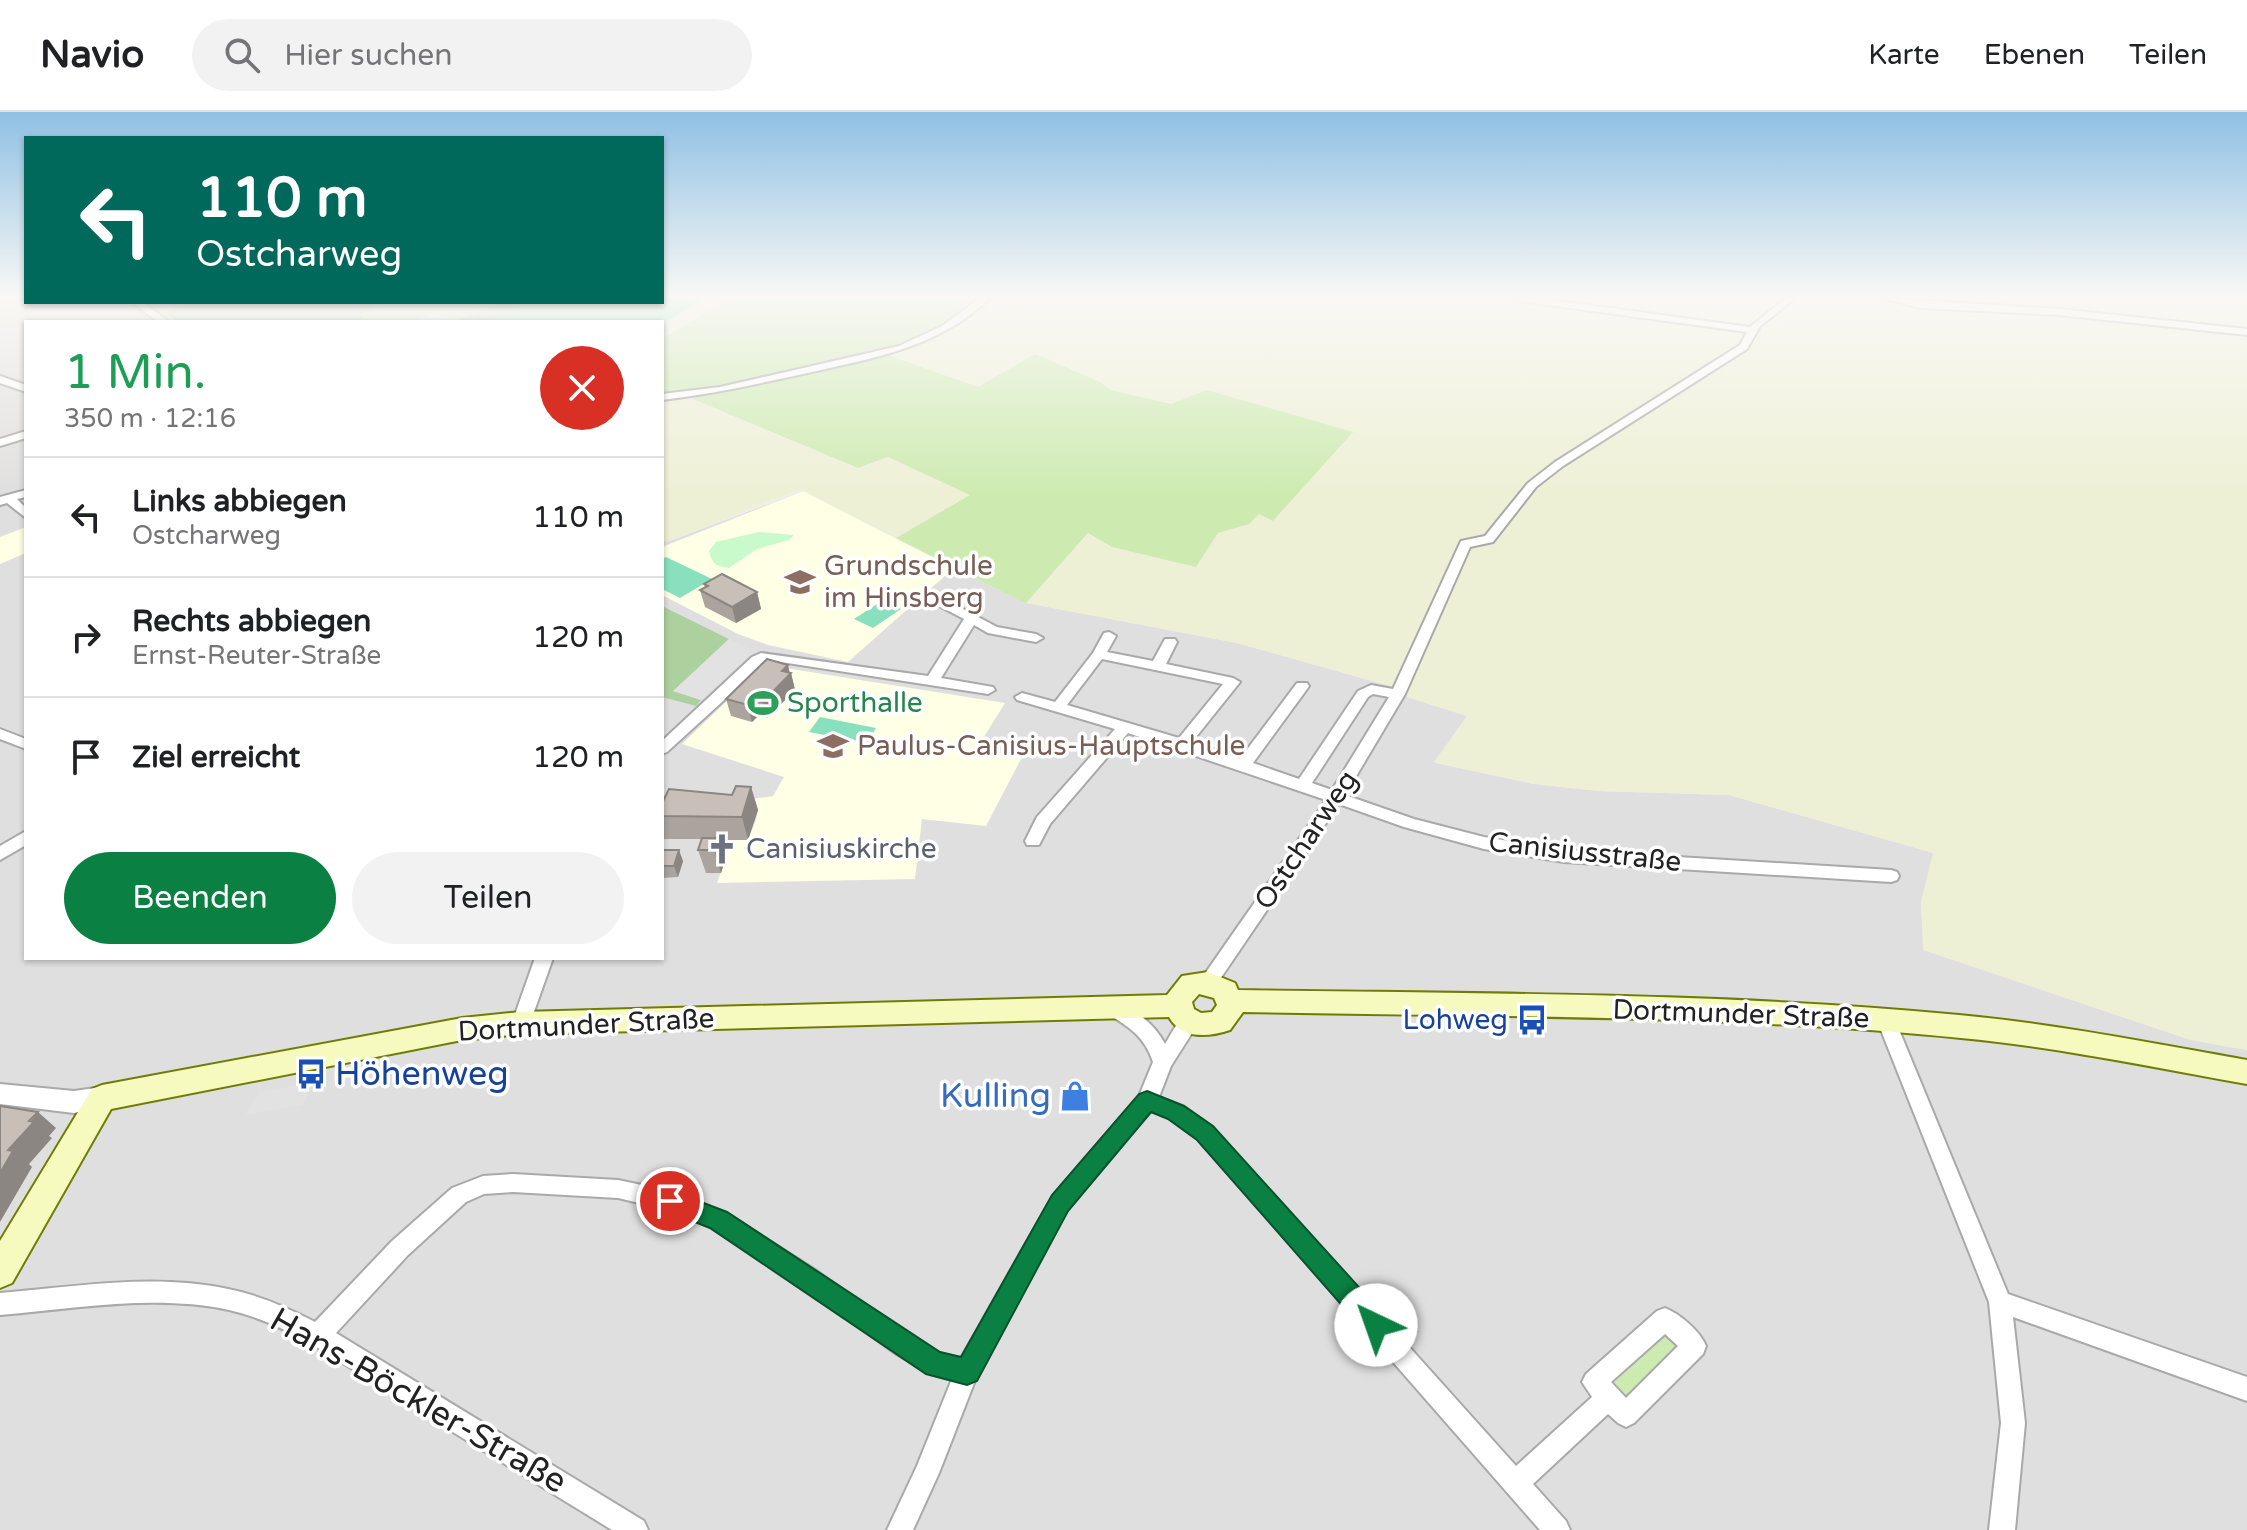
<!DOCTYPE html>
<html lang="de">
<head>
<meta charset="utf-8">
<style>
  body { margin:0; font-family:"Varela Round",sans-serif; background:#f2f2f2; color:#202124; height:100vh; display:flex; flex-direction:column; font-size:30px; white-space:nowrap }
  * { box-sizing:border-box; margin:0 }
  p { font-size:26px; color:#757577 }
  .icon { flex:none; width:44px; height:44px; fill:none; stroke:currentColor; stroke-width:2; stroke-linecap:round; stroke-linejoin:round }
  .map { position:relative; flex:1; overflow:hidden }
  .side { position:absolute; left:24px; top:208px; width:640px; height:640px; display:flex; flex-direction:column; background:#fff; border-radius:0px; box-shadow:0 2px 6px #0004 }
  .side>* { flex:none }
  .guide { position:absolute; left:24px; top:24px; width:640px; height:168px; border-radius:0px; box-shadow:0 2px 6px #0004; background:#00695c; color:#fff; overflow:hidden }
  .pin { position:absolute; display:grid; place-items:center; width:68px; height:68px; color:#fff; margin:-34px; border:4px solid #fff; border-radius:50%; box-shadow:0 2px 8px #0007 }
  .me { position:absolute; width:88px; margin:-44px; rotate:318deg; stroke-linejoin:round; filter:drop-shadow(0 0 6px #0008) }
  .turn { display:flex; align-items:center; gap:28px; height:168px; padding:0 40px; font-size:36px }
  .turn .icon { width:104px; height:104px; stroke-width:2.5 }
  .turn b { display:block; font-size:56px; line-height:68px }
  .round { display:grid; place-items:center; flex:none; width:84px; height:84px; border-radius:42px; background:#f2f2f2 }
  .summary { display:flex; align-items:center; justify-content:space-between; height:136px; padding:0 40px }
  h1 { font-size:48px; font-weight:600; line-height:60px; color:#1e9e55 }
  .primary-button { display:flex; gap:16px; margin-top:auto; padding:16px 40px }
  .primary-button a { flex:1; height:92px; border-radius:48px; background:#0b8043; color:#fff; font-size:32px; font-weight:600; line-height:92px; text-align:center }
  .primary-button a+a { background:#f2f2f2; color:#202124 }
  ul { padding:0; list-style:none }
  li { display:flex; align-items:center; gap:24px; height:120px; padding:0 40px; border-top:2px solid #e0e0e0 }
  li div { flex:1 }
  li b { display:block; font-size:30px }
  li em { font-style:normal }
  header { display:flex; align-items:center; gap:48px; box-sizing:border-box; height:112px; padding:0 40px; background:#fff; border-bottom:2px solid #e0e0e0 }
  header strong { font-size:38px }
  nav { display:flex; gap:44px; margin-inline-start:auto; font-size:28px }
  .search { width:560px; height:72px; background:#f2f2f2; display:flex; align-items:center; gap:20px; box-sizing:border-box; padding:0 28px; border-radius:44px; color:#757577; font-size:30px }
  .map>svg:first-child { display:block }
</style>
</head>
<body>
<header>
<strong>Navio</strong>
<div class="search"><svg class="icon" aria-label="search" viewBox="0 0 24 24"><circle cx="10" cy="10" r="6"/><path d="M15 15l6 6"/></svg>Hier suchen</div>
<nav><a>Karte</a><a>Ebenen</a><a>Teilen</a></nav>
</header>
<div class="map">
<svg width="2247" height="1418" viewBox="0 0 2247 1418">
  <rect width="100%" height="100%" fill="#f2efe9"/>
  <path fill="#e0dfdf" d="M26,186V190H189L163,200L179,210H26V846H662V428L667,430L803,379L1022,490L1237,531L1408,579L1407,585L1467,604L1435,651L1534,672L1600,679L1729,683L1934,741L1921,790L1924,838L2191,928L2247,938V1418H0V187Z"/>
  <g fill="#ffffe5">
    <path d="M803,379L954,456L848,550L768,533L738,522L662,483V435Z"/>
    <path d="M26,415V441L0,452V425Z"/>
    <path d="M785,556L1005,591L977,636L1022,645L986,714L922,707L915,767L717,771L732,728H748L756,708L758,698L743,697L746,688L773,684L784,665L682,632L751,566Z"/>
  </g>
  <g fill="#eef0d5">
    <path d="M716,186L726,189L662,227V212L702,188Z"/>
    <path d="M986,186H2247V938L2191,928L1923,838L1921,790L1933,741L1729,683L1600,679L1534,672L1434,650L1467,604L1406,584L1408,579L1237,531L1026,491L1088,422L1112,435L1196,455L1218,421L1249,412L1259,402L1274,409L1352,320L1207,278L1171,292L1112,278L1100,270L1035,242L978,274L885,241L959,206Z"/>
    <path d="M683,284L859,357L889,346L971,383L896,426L801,377L667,430L662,428V285Z"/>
  </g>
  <g fill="#cdebb0">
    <path d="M716,186H985L959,206L885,242L978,275L1035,242L1100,270L1111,278L1171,292L1207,278L1353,320L1273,409L1259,402L1249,412L1218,421L1196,455L1112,435L1088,421L1026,491L1022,490L896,426L970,383L888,345L858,356L683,283L662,285V227L725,189Z"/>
    <path d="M378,190H501L458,208L430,202L412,210H352L362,207L358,202L375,196Z"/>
    <path d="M1666,1215L1685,1233L1624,1287L1607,1269Z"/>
  </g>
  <g fill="#add19e">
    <path d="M190,190H378L375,196L359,202L363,207L352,210H179L162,201Z"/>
    <path d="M501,190H529L489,210L458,208Z"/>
    <path d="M662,494L729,527L674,579L701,588L696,594L662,585Z"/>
  </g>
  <path fill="#c8facc" d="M759,420L794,423L789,428L757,437L729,456C716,454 712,452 709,439L716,430Z"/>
  <g fill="#88e0be">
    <path d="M662,186L702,188L662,212L489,210L529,190H662Z"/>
    <path d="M666,445L712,467L680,486L662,477V447Z"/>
    <path d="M883,488L901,497L873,516L854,507Z"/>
    <path d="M820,605L876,616L867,631L809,620Z"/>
  </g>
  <g fill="#e2e2e2">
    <path d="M729,527L748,536L750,543L701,588L673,579Z"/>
    <path d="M311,970L303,993L245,1003L258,981Z"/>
  </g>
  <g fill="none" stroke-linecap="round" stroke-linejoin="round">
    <g stroke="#a9a9a9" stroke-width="4">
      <g id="minor">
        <path d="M980,186H990C939,235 878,245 812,260C762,271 713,282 662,288V282L720,275L899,234L942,214Z"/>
        <path d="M1515,186H1537L1750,215L1786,186H1796L1760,214L1747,237L1563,354L1536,375L1493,430L1470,435L1405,582L1345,683L1414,707L1484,725L1564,738L1891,758L1897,760L1899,764L1897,768L1891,770L1564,750L1484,737L1404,715L1339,692L1214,876L1208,878L1202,876L1199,871L1202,866L1326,688L1128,621L1050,712L1039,733H1027L1025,729L1037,705L1115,617L1017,588L1015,585L1022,581L1055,590L1093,541L1104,521L1109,520L1116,524L1107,540L1153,549L1165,527H1175L1177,530L1166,552L1233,566L1240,570L1192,630L1240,647L1297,571H1307L1309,574L1307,577L1253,651L1299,667L1358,579L1371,573L1393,577L1461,429L1485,424L1528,371L1555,350L1740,233L1747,220L1519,189ZM1102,547L1223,572L1179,626L1067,593ZM1373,582L1389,585L1332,678L1312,671L1368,585Z"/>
        <path d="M1883,186L2059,197L2247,217V223L2059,203L1921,196Z"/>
        <path d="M132,190H143L169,210H158Z"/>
        <path d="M0,264L26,273V280L0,271Z"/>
        <path d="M26,319V326L0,334V327Z"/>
        <path d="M26,378V385L17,387L26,396V406L7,391L0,393V385Z"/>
        <path d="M927,478L997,515L1036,522L1043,526L1036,530L988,521L974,513L941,566L993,575L995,578L988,582L768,548L667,640L662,642V629L752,545L761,541L928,564L964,507L922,485L921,482Z"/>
        <path d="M0,617L26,627V637L0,627Z"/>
        <path d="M26,719V733L0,748V734Z"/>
        <path d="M535,846H553L530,911L528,916L521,919L514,916L512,911Z"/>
        <path d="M1112,889C1134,896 1154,911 1165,932C1173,920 1180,899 1197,905L1199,910L1171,954L1159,985L1183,994L1212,1015L1516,1354L1592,1285L1582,1270L1586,1262L1657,1199L1665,1196C1680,1202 1700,1219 1706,1234L1703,1242L1634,1311L1626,1315L1618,1311L1608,1302L1533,1372L1566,1409L1570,1418H1540L1198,1027L1169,1006L1151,999L1067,1098L976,1266L939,1361L913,1418H887L917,1354L952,1267L927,1260L895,1241L799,1172L710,1115L669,1098L618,1086L513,1080L484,1082L466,1090L408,1143L336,1221L644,1409L648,1418H612C539,1373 467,1329 395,1284C343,1252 290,1212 229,1198C154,1182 75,1197 0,1203V1181C75,1175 153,1161 228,1177C259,1183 288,1196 315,1210L392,1129L452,1076L483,1064L513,1062L618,1068L670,1079L726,1101L815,1158L911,1225L939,1241L961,1246L1053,1084L1139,984L1153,950C1145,925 1128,913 1105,901L1103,896L1105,891ZM1665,1222L1678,1234L1626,1286L1611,1270Z"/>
        <path d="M1886,900L1893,903L1895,908L2008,1182L2247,1265V1289L2013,1205L2025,1311L2015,1418H1989L2001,1311L1989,1190L1877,908L1879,903Z"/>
      </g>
    </g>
    <g stroke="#a9a9a9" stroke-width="4">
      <path id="tertiary" d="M0,972L74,979L102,975L111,979L114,986L111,993L74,1001L0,992Z"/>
    </g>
    <g stroke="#707d05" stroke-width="4">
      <path id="secondary" d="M1208,860L1235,871L1238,878C1479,882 1720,880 1959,903C2056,912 2151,931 2247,948V972C2152,955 2057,935 1961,926C1723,902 1482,905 1243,900L1230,918C1209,925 1182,928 1169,905L521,922L462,928L111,997L12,1171L0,1176V1129L92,977L102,973L462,906L521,900L1167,883L1182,864ZM1199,882L1214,886L1217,893L1212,900L1201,901L1194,897L1192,890Z"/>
    </g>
    <use href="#minor" fill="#fff" fill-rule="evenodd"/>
    <use href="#tertiary" fill="#fff" fill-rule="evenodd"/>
    <use href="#secondary" fill="#f7fabf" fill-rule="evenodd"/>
  </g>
  <g fill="#aba49e">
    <path d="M704,472L757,480L761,497L736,511L705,495L700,478L705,476Z"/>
    <path d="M790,561H791L795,578L767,606L758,604L752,610L731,604L726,587Z"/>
    <path d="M751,675L758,698L748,728H719L725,748L721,761H706L698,738L702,727H664L662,722V691L732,683Z"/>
    <path d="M662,738L683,749L678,765L662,766Z"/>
  </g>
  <g fill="#8b8681">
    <path d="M757,480L761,497L736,511L732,495Z"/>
    <path d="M788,553L790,562L791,561L795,578L767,606L763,590L782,559Z"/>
    <path d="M754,587L758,604L752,610L748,593Z"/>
    <path d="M751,675L758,698L748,728L742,705Z"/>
    <path d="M718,726L725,748L721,761L714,738Z"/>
    <path d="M679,738L683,749L678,765L674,754Z"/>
    <path d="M38,1000L56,1016L49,1024L52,1026L29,1052L32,1055L0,1110V1061L8,1038Z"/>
  </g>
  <g fill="#c7bfb8" stroke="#8b8681" stroke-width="2">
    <path d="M722,462L757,480L732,495L700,478L708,474L704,472Z"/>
    <path d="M767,547L788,553L782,559L791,561L763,590L754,587L748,593L726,587Z"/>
    <path d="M736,674L751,675L742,705L662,704V691L669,677L732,683Z"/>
    <path d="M702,726H718L714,738H698Z"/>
    <path d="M662,738H679L674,754H662Z"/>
    <path d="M0,994L38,1000L29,1009L34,1010L8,1038L13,1039L0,1061Z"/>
  </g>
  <linearGradient id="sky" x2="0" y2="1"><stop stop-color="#8fc0e4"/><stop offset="0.48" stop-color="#f9f8f5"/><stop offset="1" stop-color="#f9f8f5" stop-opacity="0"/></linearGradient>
  <rect width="2247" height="384" fill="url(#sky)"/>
  <path fill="#0b8043" stroke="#07532c" stroke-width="2" d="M1147,979L1184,994L1213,1014L1385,1204L1389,1213L1385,1222L1376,1226L1367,1222L1197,1028L1168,1007L1151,1000L1068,1099L977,1269L967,1273L926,1262L710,1116L662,1097L658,1089L662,1081L670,1078L727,1100L940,1240L961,1245L1052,1083L1139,982Z"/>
  <defs>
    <g id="school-bare" transform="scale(2.4)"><path d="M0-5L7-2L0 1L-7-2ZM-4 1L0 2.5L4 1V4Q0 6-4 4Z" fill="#8d6e63" stroke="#fff" stroke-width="2.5" paint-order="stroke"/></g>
    <g id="stadium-bare" transform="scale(2.4)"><path d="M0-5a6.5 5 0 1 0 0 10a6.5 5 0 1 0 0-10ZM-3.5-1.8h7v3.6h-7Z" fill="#2e9e5b" stroke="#fff" stroke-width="2.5" paint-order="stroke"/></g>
    <g id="church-bare" transform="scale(2.4)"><path d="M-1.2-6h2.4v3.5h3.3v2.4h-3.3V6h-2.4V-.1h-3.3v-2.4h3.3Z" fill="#6b7280" stroke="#fff" stroke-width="2.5" paint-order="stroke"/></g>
    <g id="bus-bare" transform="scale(2.4)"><path d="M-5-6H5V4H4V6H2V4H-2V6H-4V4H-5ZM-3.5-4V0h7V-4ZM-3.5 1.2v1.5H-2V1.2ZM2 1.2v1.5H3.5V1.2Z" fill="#1a4fb4" stroke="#fff" stroke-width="2.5" paint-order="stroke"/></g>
    <g id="shop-bare" transform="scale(2.4)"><path d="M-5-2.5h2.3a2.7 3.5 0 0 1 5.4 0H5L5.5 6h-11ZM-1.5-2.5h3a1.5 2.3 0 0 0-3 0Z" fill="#3f7fe0" stroke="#fff" stroke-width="2.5" paint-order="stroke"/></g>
  </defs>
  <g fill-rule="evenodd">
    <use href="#school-bare" x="800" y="470"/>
    <use href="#stadium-bare" x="763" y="591"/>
    <use href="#school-bare" x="833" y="634"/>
    <use href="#church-bare" x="722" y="737"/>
    <use href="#bus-bare" x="1532" y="908"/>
    <use href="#bus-bare" x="311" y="962"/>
    <use href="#shop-bare" x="1075" y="984"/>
  </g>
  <g text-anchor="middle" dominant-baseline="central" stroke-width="7" stroke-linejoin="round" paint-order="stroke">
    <g font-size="28" fill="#785e54" stroke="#fff" text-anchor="start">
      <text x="824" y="454">Grundschule<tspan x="824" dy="32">im Hinsberg</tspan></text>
      <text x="857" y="634">Paulus-Canisius-Hauptschule</text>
    </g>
    <g font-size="28" fill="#27864d" stroke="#fff" text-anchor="start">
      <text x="787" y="591">Sporthalle</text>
    </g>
    <g font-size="28" fill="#222" stroke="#fff">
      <text transform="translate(1306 728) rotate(-56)">Ostcharweg</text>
      <text transform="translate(1585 740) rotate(6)">Canisiusstraße</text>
      <text transform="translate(1741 902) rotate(2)">Dortmunder Straße</text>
      <text transform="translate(586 913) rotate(-3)">Dortmunder Straße</text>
    </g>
    <g font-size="28" fill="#5b616d" stroke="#fff" text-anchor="start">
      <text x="746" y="737">Canisiuskirche</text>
    </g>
    <g font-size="28" fill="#164399" stroke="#fff" text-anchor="end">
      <text x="1508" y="908">Lohweg</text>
    </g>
    <g font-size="34" fill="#164399" stroke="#fff" text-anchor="start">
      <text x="335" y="962">Höhenweg</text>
    </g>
    <g font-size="34" fill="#366cbe" stroke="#fff" text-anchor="end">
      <text x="1051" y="984">Kulling</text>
    </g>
    <g font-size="34" fill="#222" stroke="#fff">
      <text transform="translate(418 1289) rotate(30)">Hans-Böckler-Straße</text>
    </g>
  </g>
</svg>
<div class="pin" style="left:670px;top:1089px;background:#d93025"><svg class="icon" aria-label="arrive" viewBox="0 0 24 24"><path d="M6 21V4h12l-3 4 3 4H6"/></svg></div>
<svg class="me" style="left:1376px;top:1213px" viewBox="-20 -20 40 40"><circle r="19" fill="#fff"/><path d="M0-13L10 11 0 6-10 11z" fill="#0b8043"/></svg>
<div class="guide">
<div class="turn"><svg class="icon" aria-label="left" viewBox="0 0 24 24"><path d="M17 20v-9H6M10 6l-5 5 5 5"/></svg><div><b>110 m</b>Ostcharweg</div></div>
</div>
<section class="side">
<div class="summary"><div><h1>1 Min.</h1><p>350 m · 12:16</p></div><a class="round" style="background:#d93025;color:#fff"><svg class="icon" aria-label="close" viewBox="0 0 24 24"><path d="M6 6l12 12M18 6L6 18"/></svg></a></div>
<ul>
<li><svg class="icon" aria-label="left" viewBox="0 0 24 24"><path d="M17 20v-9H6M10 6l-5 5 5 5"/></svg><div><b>Links abbiegen</b><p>Ostcharweg</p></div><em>110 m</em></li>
<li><svg class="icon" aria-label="right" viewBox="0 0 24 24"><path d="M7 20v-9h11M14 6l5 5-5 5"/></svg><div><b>Rechts abbiegen</b><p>Ernst-Reuter-Straße</p></div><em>120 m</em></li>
<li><svg class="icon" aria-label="arrive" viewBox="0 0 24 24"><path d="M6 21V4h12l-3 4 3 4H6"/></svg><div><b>Ziel erreicht</b></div><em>120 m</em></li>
</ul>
<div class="primary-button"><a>Beenden</a><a>Teilen</a></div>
</section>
</div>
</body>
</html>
